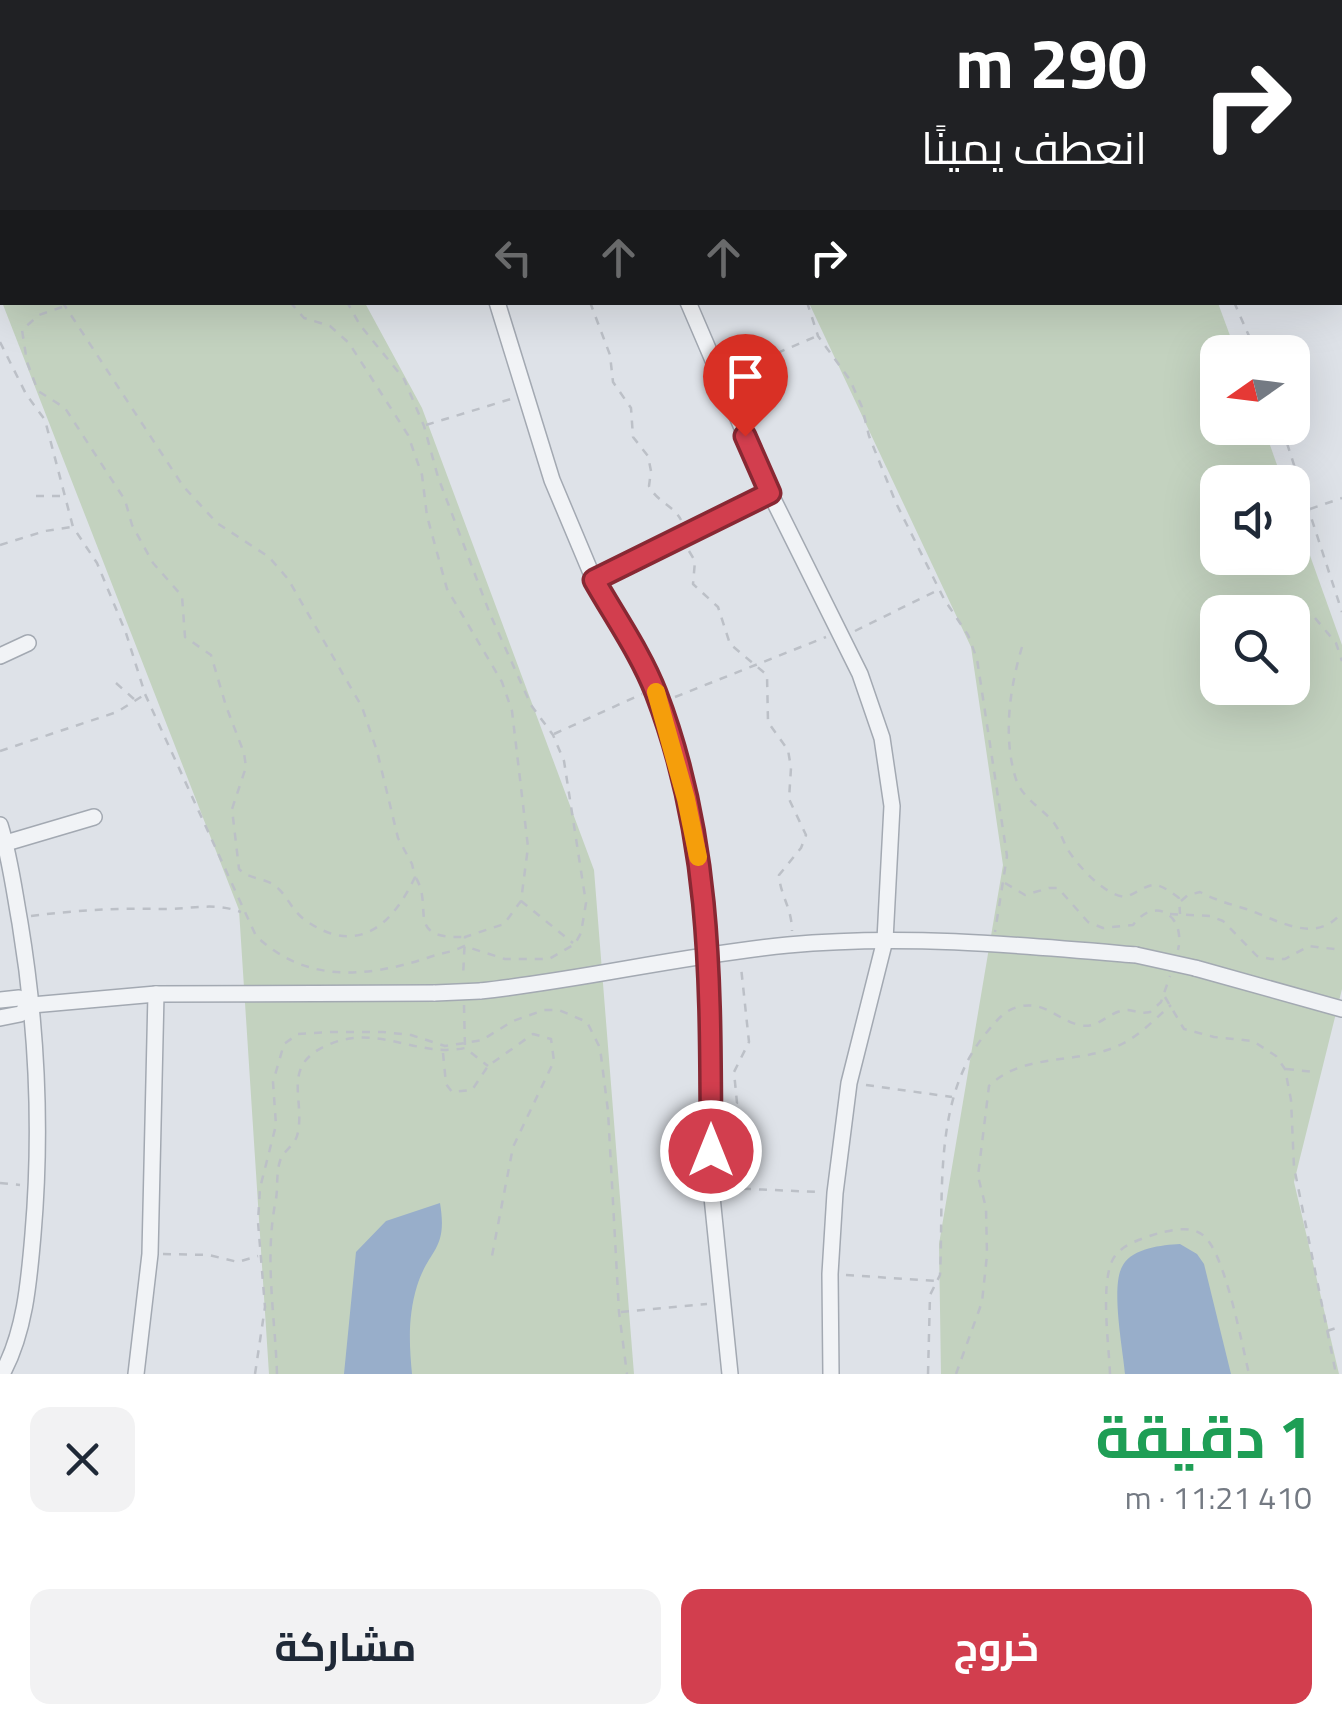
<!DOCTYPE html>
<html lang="ar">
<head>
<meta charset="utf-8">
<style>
  body { margin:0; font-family:"Titillium Web",Cairo,sans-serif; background:#f2f2f3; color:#1f2937; direction:rtl; height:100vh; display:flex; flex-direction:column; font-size:38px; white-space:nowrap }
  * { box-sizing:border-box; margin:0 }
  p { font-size:32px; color:#747a83 }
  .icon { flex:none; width:55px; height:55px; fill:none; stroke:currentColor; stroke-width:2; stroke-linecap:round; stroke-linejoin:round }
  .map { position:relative; height:1374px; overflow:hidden; direction:ltr }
  .side { display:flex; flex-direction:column; background:#fff; flex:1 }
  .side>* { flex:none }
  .banner { position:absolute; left:0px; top:0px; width:1342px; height:305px; box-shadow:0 10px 40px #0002; direction:rtl; background:#202124; color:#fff; overflow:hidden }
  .needle { width:65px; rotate:256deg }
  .buttons { position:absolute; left:1200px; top:335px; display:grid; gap:20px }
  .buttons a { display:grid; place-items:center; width:110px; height:110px; border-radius:20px; background:#fff; box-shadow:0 10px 40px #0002; font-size:50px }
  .pin { position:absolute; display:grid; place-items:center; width:85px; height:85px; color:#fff; margin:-102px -42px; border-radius:50% 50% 50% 0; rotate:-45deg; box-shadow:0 0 10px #0007 }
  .pin .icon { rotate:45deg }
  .me { position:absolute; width:110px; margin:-55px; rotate:0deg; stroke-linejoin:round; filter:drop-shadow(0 0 8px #0008) }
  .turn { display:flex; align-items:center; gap:35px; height:210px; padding:0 30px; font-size:45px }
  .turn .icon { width:130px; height:130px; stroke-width:2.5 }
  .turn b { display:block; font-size:70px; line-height:85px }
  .lanes { display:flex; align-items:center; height:95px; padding:0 30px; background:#0003; justify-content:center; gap:50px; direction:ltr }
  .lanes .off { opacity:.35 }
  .round { display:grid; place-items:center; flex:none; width:105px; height:105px; border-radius:20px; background:#f2f2f3 }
  .overview { display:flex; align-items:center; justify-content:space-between; height:170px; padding:0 30px }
  h1 { font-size:60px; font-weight:700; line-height:75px; color:#1e9e55 }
  .button { display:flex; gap:20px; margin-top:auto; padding:20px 30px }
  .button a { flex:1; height:115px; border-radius:20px; background:#d23e4e; color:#fff; font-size:40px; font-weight:700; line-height:115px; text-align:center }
  .button a+a { background:#f2f2f3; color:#1f2937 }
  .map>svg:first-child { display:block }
</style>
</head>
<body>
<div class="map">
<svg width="1342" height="1374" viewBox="0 0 1342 1374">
  <rect width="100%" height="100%" fill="#dee2e8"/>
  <g fill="#c3d2bf" fill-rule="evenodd">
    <path d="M0,0H453L2,2V302L365,303L422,408L594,870L634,1374H269L239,910L0,297Z"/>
    <path d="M630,0H1109L1110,2H634Z"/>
    <path d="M809,303H1218L1236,352H1218V428H1264L1283,482H1218V558H1292L1293,508L1342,645V989L1294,1182L1339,1374H941L939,1244L1003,865L971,647ZM1218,612H1292V688H1218Z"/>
  </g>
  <g fill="#98aeca">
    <path d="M440,1203C448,1251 429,1248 417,1286C408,1316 409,1343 412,1374H344L356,1252L386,1221Z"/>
    <path d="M1180,1244L1197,1254L1204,1264L1231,1374H1125C1123,1349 1110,1285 1123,1265C1133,1248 1162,1245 1180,1244Z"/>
  </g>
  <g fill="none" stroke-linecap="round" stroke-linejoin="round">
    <g stroke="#a3a9b2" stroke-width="18">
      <g id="minor">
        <path d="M1226,0L1227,2"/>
        <path d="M1340,291L1342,296"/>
        <path d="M497,302L552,480L594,580L655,688L687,799L702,876L710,955L711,1187L730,1374"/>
        <path d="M688,302L770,493L860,674L882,738L892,806L885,940L849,1083L835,1193L830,1274L831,1374"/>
        <path d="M594,580L770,493"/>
        <path d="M0,656L28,643"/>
        <path d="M0,825C10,857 14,890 20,923C37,1026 42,1129 33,1234C29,1281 25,1332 2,1374"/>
        <path d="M6,843L94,817"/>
        <path d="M1195,968L1342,1009"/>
        <path d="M480,991C583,980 684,955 788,945C904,934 1020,945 1136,955"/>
        <path d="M0,1000L19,998L32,1005"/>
        <path d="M0,1018L20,1014L32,1005L156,994L435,993"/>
        <path d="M136,1374L150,1254L156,994"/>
      </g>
    </g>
    <g stroke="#bcc0c7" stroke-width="2.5" stroke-dasharray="8 8" stroke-linecap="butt">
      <path d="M38,0L39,2"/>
      <path d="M230,0V2"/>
      <path d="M280,0V2"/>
      <path d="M643,0L644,2"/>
      <path d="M1111,0L1112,2"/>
      <path d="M1319,0V2"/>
      <path d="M311,2L315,0"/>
      <path d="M426,2L433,0"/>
      <path d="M983,2V0"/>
      <path d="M1340,69L1342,74"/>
      <path d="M1340,124L1342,123"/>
      <path d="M0,229L2,233"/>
      <path d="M62,302L65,306L183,486L217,523L269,557L288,579L362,707L377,751L398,838L412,864L415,877C392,926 357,957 305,920C291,910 287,894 274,885C262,877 250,880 239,869L232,809L246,767L244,753L226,706L211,655L185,637L182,596L153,563L132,525L125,500L65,408L38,391L27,362L22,330L39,315L65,306"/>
      <path d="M290,302L304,318L330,326L349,343L408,435L422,475L427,516L447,589L502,682L512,711L528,847L521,901L504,924L465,937L463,977"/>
      <path d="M590,302L610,355L613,382L631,408L633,437L648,456L651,471L649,486C657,502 673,505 681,520"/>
      <path d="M807,302L818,336L850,380L862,407L869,436L896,503L944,599L968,635L977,659L1007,856L995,932"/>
      <path d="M1234,302L1256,352"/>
      <path d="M0,342L26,394L45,420L73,527L97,563L126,633L145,694L256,936C306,983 365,978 427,958C440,953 451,953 464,946L505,959H549L575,944L581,933L586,903L564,761L553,735L531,705L490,614L438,477L424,426L404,379L360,325L347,302"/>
      <path d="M733,372L817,336"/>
      <path d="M426,425L514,398"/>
      <path d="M1282,428L1342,612"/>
      <path d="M36,496H61"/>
      <path d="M1310,509L1342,498"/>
      <path d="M0,545L45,531L72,527"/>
      <path d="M689,551L695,561L693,584L718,607L730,644L767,675L768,722L788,750L791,768L789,799L806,835L801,848L779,875C780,895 792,908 792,931"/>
      <path d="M1315,618L1336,643L1342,661"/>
      <path d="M855,631L938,590"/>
      <path d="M1022,647C1010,687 1003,735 1015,776C1021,798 1040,806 1054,823C1060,831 1063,841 1068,850C1079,867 1105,896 1126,897C1153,885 1151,877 1179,898L1180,914"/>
      <path d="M116,683L134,699"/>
      <path d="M675,697L826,637"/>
      <path d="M554,734L642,694"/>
      <path d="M0,751L117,712L144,695"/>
      <path d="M416,878C434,908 404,939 464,937"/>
      <path d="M1005,883L1025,895L1049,888H1058L1088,922L1103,928L1133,925C1155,895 1186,916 1178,950"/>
      <path d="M521,901L573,943"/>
      <path d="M1181,901L1188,895L1200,892C1215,900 1230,904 1246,909C1276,919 1316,946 1342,912"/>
      <path d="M1170,914L1210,916L1223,921L1257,956L1271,959H1285L1309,946L1342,950"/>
      <path d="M31,916C79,910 116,908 164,909C192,909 214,902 241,912"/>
      <path d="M1165,997L1184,1029L1214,1037L1253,1041L1276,1056L1285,1069L1291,1100L1294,1167L1336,1374"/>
      <path d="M464,1005L465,1048"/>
      <path d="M443,1053L446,1084L452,1092L472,1090L488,1066L533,1034L551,1039L554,1061L513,1147L491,1261"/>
      <path d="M1286,1069L1314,1072"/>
      <path d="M866,1085L952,1097"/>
      <path d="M723,1111L734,1107L737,1103L734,1072L749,1042L741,967"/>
      <path d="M0,1183L20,1185"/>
      <path d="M727,1188L819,1192"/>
      <path d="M163,1254L209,1255L238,1262L258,1256"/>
      <path d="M846,1275L937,1281"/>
      <path d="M621,1312L707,1304"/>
      <path d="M1327,1331L1342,1326"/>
      <path d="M255,1374L265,1307L258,1222L260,1188L276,1125L273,1082L284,1044L298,1034L332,1032H383L411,1035L445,1046L465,1043L482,1040L513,1021L544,1010H559L587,1022L600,1048L608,1111L619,1312L627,1374"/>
      <path d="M277,1374C275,1314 264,1258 276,1199C278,1187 276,1173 280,1161C282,1152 294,1146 297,1136C307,1100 278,1065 330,1044C378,1024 418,1058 465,1048L488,1066"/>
      <path d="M928,1374L930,1295L940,1275C944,1195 932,1097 987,1032C997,1020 1005,1009 1022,1006C1046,1002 1058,1020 1079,1025C1100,1030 1108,1010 1128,1010C1136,1011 1141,1014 1150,1012L1161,1002L1170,976"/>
      <path d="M956,1374L982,1302L987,1255L986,1208L978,1176L989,1086C1025,1051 1078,1066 1122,1044C1140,1035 1156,1018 1171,1005"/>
      <path d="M1110,1374C1109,1345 1100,1284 1113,1259C1121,1244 1144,1238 1159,1233C1173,1230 1192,1225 1204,1236C1225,1254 1242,1344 1249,1374"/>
    </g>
    <use href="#minor" stroke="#f1f3f6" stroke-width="15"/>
    <g stroke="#a3a9b2" stroke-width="18" stroke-linecap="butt">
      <g id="minor-bridge">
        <path d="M1136,955L1195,968"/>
        <path d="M435,993L480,991"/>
      </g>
    </g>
    <use href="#minor-bridge" stroke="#f1f3f6" stroke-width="15"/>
  </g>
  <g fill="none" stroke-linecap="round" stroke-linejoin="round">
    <g stroke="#882833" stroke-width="25">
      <path id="route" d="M711,1151C710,994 714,844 656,693C641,654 615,617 594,580L770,493L745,436"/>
    </g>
    <use href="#route" stroke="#d23e4e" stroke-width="18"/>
    <path stroke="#f59e0b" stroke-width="18" d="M656,692L686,799L698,857"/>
  </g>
</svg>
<div class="buttons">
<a><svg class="needle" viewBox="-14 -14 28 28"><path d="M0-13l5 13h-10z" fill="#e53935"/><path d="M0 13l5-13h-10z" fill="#747a83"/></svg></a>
<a><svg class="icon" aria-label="sound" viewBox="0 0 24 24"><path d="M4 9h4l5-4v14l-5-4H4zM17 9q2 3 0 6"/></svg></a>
<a><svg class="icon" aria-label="search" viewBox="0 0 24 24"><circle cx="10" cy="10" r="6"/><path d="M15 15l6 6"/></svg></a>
</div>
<div class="pin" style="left:745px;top:436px;background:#d93025"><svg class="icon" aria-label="arrive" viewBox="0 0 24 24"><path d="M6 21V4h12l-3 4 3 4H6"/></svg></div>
<svg class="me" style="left:711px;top:1151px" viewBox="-20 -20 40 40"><circle r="17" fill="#d23e4e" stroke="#fff" stroke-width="3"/><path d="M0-11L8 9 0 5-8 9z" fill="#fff"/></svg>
<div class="banner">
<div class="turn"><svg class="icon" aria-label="right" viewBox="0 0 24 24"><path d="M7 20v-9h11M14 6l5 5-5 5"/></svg><div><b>290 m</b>انعطف يمينًا</div></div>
<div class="lanes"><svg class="icon off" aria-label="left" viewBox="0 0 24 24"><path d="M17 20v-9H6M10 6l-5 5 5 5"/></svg><svg class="icon off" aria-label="ahead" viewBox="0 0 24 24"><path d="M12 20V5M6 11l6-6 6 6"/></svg><svg class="icon off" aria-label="ahead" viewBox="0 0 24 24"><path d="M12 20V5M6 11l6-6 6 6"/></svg><svg class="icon" aria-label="right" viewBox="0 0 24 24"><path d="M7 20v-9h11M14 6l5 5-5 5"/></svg></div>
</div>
</div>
<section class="side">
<div class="overview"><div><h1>1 دقيقة</h1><p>410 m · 11:21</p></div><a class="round"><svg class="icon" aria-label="close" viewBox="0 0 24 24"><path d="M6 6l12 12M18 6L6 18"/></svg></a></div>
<div class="button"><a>خروج</a><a>مشاركة</a></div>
</section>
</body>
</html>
